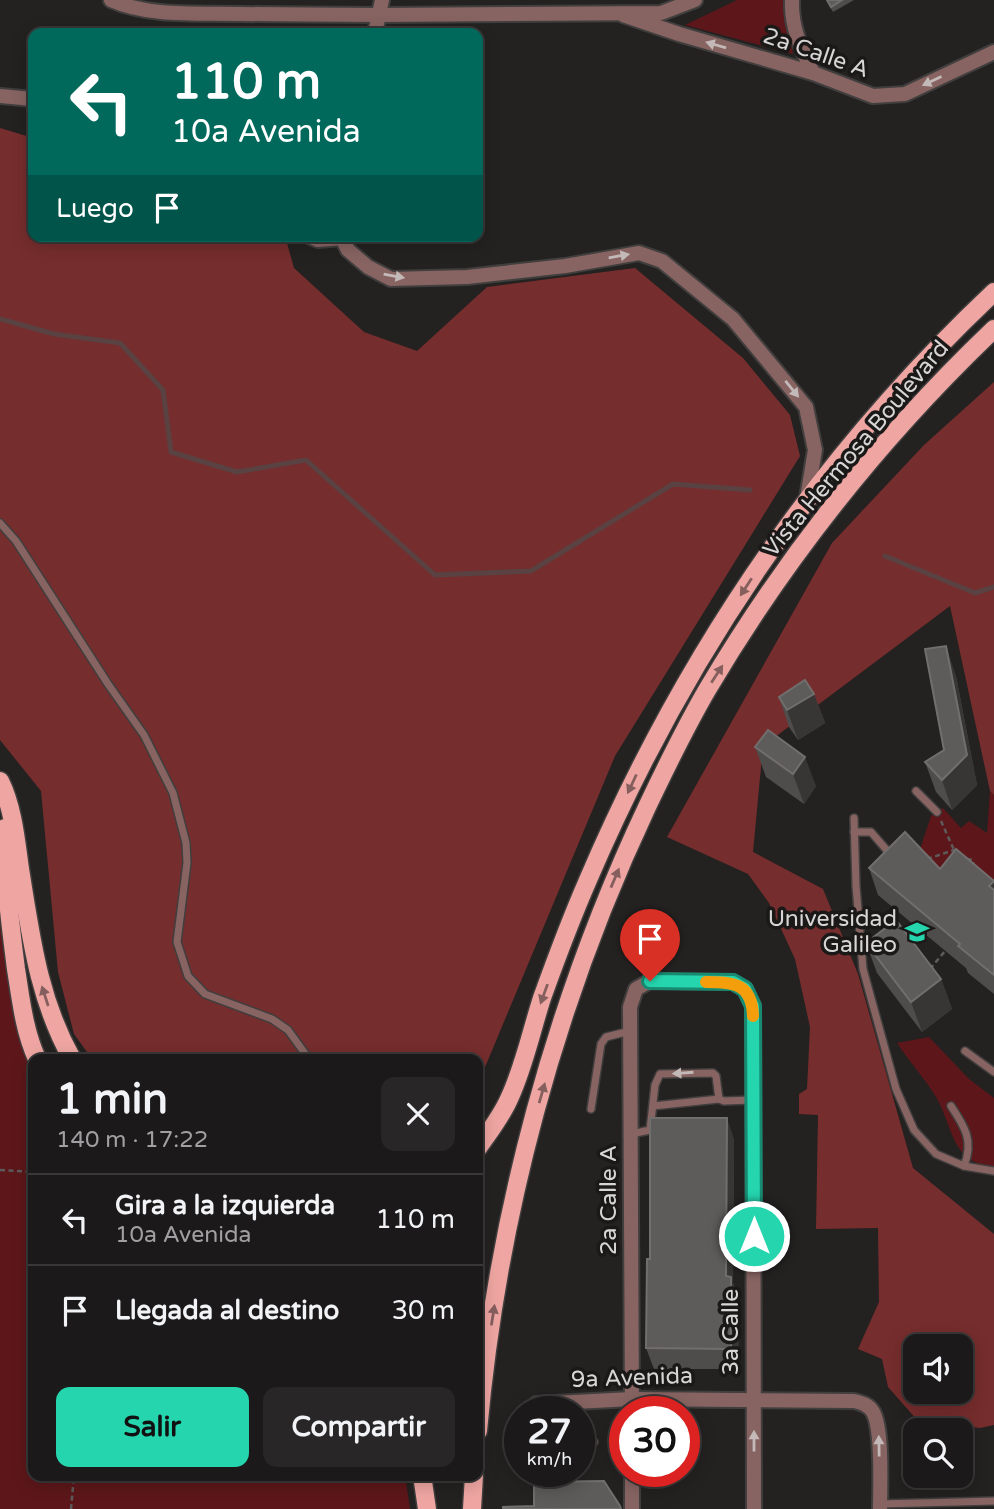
<!DOCTYPE html>
<html lang="es">
<head>
<meta charset="utf-8">
<style>
  body { margin:0; font-family:"Varela Round",sans-serif; background:#282626; color:#f1f3f6; height:100vh; display:flex; flex-direction:column; font-size:26px; white-space:nowrap }
  * { box-sizing:border-box; margin:0 }
  p { font-size:23px; color:#a0a0a2 }
  .icon { flex:none; width:38px; height:38px; fill:none; stroke:currentColor; stroke-width:2; stroke-linecap:round; stroke-linejoin:round }
  .map { position:relative; flex:1; overflow:hidden }
  .drawer { position:absolute; left:28px; top:1054px; width:455px; height:427px; display:flex; flex-direction:column; background:#1b1919; border-radius:14px; box-shadow:0 4px 18px #0003,0 0 0 2px #393838 }
  .drawer>* { flex:none }
  .hud { position:absolute; left:28px; top:28px; width:455px; height:214px; border-radius:14px; box-shadow:0 4px 18px #0003,0 0 0 2px #393838; background:#00695c; color:#fff; overflow:hidden }
  .buttons { position:absolute; left:903px; top:1334px; display:grid; gap:14px }
  .buttons a { display:grid; place-items:center; width:70px; height:70px; border-radius:14px; background:#1b1919; box-shadow:0 4px 18px #0003,0 0 0 2px #393838; font-size:35px }
  .speed { position:absolute; left:504px; top:1396px; display:flex; gap:14px; font-size:35px; font-weight:700; text-align:center }
  .speed>* { display:grid; place-content:center; width:91px; height:91px; border-radius:50%; background:#1b1919; box-shadow:0 4px 18px #0003,0 0 0 2px #393838; line-height:1 }
  .speed small { font-size:18px; font-weight:400 }
  .speed .limit { border:10px solid #d22; background:#fff; color:#111 }
  .pin { position:absolute; display:grid; place-items:center; width:60px; height:60px; color:#fff; margin:-72px -30px; border-radius:50% 50% 50% 0; rotate:-45deg; box-shadow:0 0 7px #0007 }
  .pin .icon { rotate:45deg }
  .me { position:absolute; width:77px; margin:-38px; rotate:0deg; stroke-linejoin:round; filter:drop-shadow(0 0 5px #0008) }
  .turn { display:flex; align-items:center; gap:24px; height:147px; padding:0 28px; font-size:32px }
  .turn .icon { width:91px; height:91px; stroke-width:2.5 }
  .turn b { display:block; font-size:49px; line-height:60px }
  .then { display:flex; align-items:center; height:66px; padding:0 28px; background:#0003; gap:14px; font-size:26px }
  .round { display:grid; place-items:center; flex:none; width:74px; height:74px; border-radius:14px; background:#282626 }
  .summary { display:flex; align-items:center; justify-content:space-between; height:119px; padding:0 28px }
  h1 { font-size:42px; font-weight:700; line-height:52px }
  .cta { display:flex; gap:14px; margin-top:auto; padding:14px 28px }
  .cta a { flex:1; height:80px; border-radius:14px; background:#25d5ae; color:#111; font-size:28px; font-weight:700; line-height:80px; text-align:center }
  .cta a+a { background:#282626; color:#f1f3f6 }
  ul { padding:0; list-style:none }
  li { display:flex; align-items:center; gap:21px; height:91px; padding:0 28px; border-top:2px solid #393838 }
  li div { flex:1 }
  li b { display:block; font-size:26px }
  li em { font-style:normal }
  .map>svg:first-child { display:block }
</style>
</head>
<body>
<div class="map">
<svg width="994" height="1509" viewBox="0 0 994 1509">
  <rect width="100%" height="100%" fill="#242121"/>
  <g fill="#5d171a">
    <path d="M737,0H786V18L793,54L685,25Z"/>
    <path d="M990,791L994,795V887L948,894L919,852L931,816L943,808L961,828L969,821L987,833Z"/>
    <path d="M0,915L14,1017L33,1079V1475H405L410,1509H0Z"/>
    <path d="M929,1037L969,1079L994,1098V1168C950,1161 954,1128 936,1097C926,1080 908,1060 897,1043Z"/>
  </g>
  <g fill="#762d2d" fill-rule="evenodd">
    <path d="M0,128L33,138V236H285L294,268L364,332L417,351L487,287L635,268L743,358L790,415L800,456L615,756L478,1084V1059H92L74,1034L58,972L41,791L0,740Z"/>
    <path d="M994,382V795L990,791L950,606L763,746L753,852L823,889L858,974L913,1168L994,1234V1425L980,1428L918,1421L888,1387L882,1359L858,1349L879,1302L878,1228L816,1229L818,1115L799,1114V1094L807,1089L810,1027L795,959L769,903L748,874L667,837L832,543L924,445ZM915,1346H961V1391H915Z"/>
  </g>
  <g fill="none" stroke-linecap="round" stroke-linejoin="round">
    <g stroke="#5a4142" stroke-width="5">
      <path d="M0,319L54,334L120,343L163,390L171,452L237,472L306,460L435,575L531,571L673,484L750,490"/>
      <path d="M885,556L975,593L994,587"/>
    </g>
    <g stroke="#413e3e" stroke-width="10">
      <g id="service">
        <path d="M0,523L16,541L108,684L144,735L173,793L186,843L187,863L177,942L188,976L205,994L272,1019L288,1030L309,1059"/>
        <path d="M916,791L937,812"/>
        <path d="M854,818L856,886L863,969L896,1089L914,1130L936,1154L964,1166L994,1171"/>
        <path d="M854,832H871L891,855"/>
        <path d="M965,1051L994,1072"/>
        <path d="M653,1106L719,1099"/>
        <path d="M951,1106C965,1127 974,1141 964,1166"/>
        <path d="M591,1109L601,1044L606,1037L630,1031"/>
        <path d="M631,1134L650,1130L655,1085L660,1074L713,1073L716,1076L719,1099L724,1101L752,1100"/>
        <path d="M579,1442H594"/>
        <path d="M880,1504L994,1501"/>
      </g>
    </g>
    <g stroke="#413e3e" stroke-width="18">
      <g id="minor">
        <path d="M111,0C149,17 198,13 238,14C285,14 332,15 379,15"/>
        <path d="M792,0C791,28 801,48 813,73"/>
        <path d="M623,15L679,34L813,73L873,96L905,94L994,52"/>
        <path d="M0,96L33,99"/>
        <path d="M309,236L318,240L341,238"/>
        <path d="M536,1404L632,1399L854,1401C862,1403 869,1405 873,1412C883,1429 880,1488 880,1509"/>
        <path d="M632,1412L630,1007L636,989L650,981L733,982L745,989L753,1006L754,1509"/>
        <path d="M632,1472V1509"/>
      </g>
    </g>
    <g stroke="#413e3e" stroke-width="18">
      <g id="tertiary">
        <path d="M379,15L661,13L695,0"/>
        <path d="M375,33L382,0"/>
        <path d="M341,236L348,250L368,267L391,279L467,277L565,266L639,253L662,261L733,319L806,407L815,450L807,498"/>
      </g>
    </g>
    <g stroke="#413e3e" stroke-width="21">
      <g id="primary">
        <path d="M0,781C13,807 16,840 20,869C31,936 38,998 72,1059"/>
        <path d="M5,828C4,875 10,922 16,969C21,1000 24,1030 37,1059"/>
        <path d="M478,1148C489,1132 501,1117 509,1099C524,1067 531,1032 542,998C556,959 571,919 588,880C683,658 818,458 994,292"/>
        <path d="M478,1431C497,1217 555,1002 647,807C666,767 685,728 707,690C785,558 883,435 994,329"/>
        <path d="M422,1475L427,1509"/>
        <path d="M472,1509L474,1475"/>
      </g>
    </g>
    <g stroke="#5d5b5b" stroke-width="2.5" stroke-dasharray="5 3.5" stroke-linecap="butt">
      <path d="M941,821L954,850"/>
      <path d="M927,859L954,850L956,852"/>
      <path d="M967,859L973,860L974,866"/>
      <path d="M930,969L945,951"/>
      <path d="M0,1170L33,1172"/>
      <path d="M71,1509L74,1475"/>
    </g>
    <use href="#service" stroke="#876462" stroke-width="7"/>
    <use href="#minor" stroke="#876462" stroke-width="14"/>
    <use href="#tertiary" stroke="#876462" stroke-width="14"/>
    <use href="#primary" stroke="#efa6a2" stroke-width="18"/>
  </g>
  <g fill="#4f4c4c">
    <path d="M826,0H854L833,12Z"/>
    <path d="M956,676L977,785L952,810L936,792L925,762L944,750Z"/>
    <path d="M814,694L825,723L798,740L789,727L779,697Z"/>
    <path d="M755,747L816,786L804,804L766,777Z"/>
    <path d="M869,868L940,869L994,881V994L968,973L966,968L878,895Z"/>
    <path d="M866,943L941,979L952,1009L922,1032L877,973Z"/>
    <path d="M734,1139L733,1283L739,1297L738,1369H654L646,1348Z"/>
  </g>
  <g fill="#383535">
    <path d="M946,646L956,676L977,785L952,810L942,780L967,755Z"/>
    <path d="M814,694L825,723L798,740L787,710Z"/>
    <path d="M805,757L816,786L804,804L793,774Z"/>
    <path d="M994,881V899L989,886Z"/>
    <path d="M941,979L952,1009L922,1032L911,1002Z"/>
    <path d="M727,1118L734,1139L733,1283L739,1297L738,1369L731,1349L726,1276Z"/>
  </g>
  <g fill="#5e5b5b" stroke="#716e6e" stroke-width="2">
    <path d="M827,0H842L831,7Z"/>
    <path d="M946,646L967,755L942,780L925,762L944,750L925,649Z"/>
    <path d="M805,680L814,694L787,710L779,697Z"/>
    <path d="M768,730L805,757L793,774L755,747Z"/>
    <path d="M905,832L940,869L956,849L994,881L989,886L994,890V975L958,946L960,944L869,868Z"/>
    <path d="M896,920L941,979L911,1002L866,943Z"/>
    <path d="M650,1118H727L726,1276L731,1277V1349L646,1348L647,1259H650Z"/>
    <path d="M604,1481L620,1506L621,1509H503V1507L534,1506V1482Z"/>
  </g>
  <defs><path id="oneway-solid" d="M-6-.8H1V-3.2L6.5 0L1 3.2V.8H-6Z" transform="scale(1.75)"/></defs>
  <g fill="#c3b9b8">
    <use href="#oneway-solid" transform="translate(716 45) rotate(-164)"/>
    <use href="#oneway-solid" transform="translate(932 81) rotate(155)"/>
    <use href="#oneway-solid" transform="translate(619 256) rotate(-10)"/>
    <use href="#oneway-solid" transform="translate(394 276) rotate(10)"/>
    <use href="#oneway-solid" transform="translate(792 389) rotate(51)"/>
    <use href="#oneway-solid" transform="translate(683 1073) rotate(176)"/>
    <use href="#oneway-solid" transform="translate(754 1441) rotate(-90)"/>
    <use href="#oneway-solid" transform="translate(879 1446) rotate(-91)"/>
  </g>
  <g fill="#855f5d">
    <use href="#oneway-solid" transform="translate(746 587) rotate(123)"/>
    <use href="#oneway-solid" transform="translate(717 674) rotate(-57)"/>
    <use href="#oneway-solid" transform="translate(632 784) rotate(115)"/>
    <use href="#oneway-solid" transform="translate(615 878) rotate(-67)"/>
    <use href="#oneway-solid" transform="translate(544 994) rotate(110)"/>
    <use href="#oneway-solid" transform="translate(45 996) rotate(-108)"/>
    <use href="#oneway-solid" transform="translate(542 1093) rotate(-74)"/>
    <use href="#oneway-solid" transform="translate(493 1315) rotate(-81)"/>
  </g>
  <g fill="none" stroke-linecap="round" stroke-linejoin="round">
    <g stroke="#188a71" stroke-width="18">
      <path id="route" d="M650,981L733,982L745,989L753,1006L754,1236"/>
    </g>
    <use href="#route" stroke="#25d5ae" stroke-width="12"/>
    <path stroke="#f59e0b" stroke-width="12" d="M706,982C733,982 752,983 753,1016"/>
  </g>
  <defs>
    <g id="university-bare" transform="scale(1.89)"><path d="M0-5L7-2L0 1L-7-2ZM-4 1L0 2.5L4 1V4Q0 6-4 4Z" fill="#25d5ae" stroke="#1b1818" stroke-width="2.5" paint-order="stroke"/></g>
  </defs>
  <g fill-rule="evenodd">
    <use href="#university-bare" x="917" y="932"/>
  </g>
  <g text-anchor="middle" dominant-baseline="central" stroke-width="7" stroke-linejoin="round" paint-order="stroke">
    <g font-size="23" fill="#d7d5d5" stroke="#1b1818">
      <text transform="translate(816 53) rotate(19)">2a Calle A</text>
      <text transform="translate(856 449) rotate(-50)">Vista Hermosa Boulevard</text>
      <text transform="translate(609 1200) rotate(-90)">2a Calle A</text>
      <text transform="translate(731 1332) rotate(-90)">3a Calle</text>
      <text transform="translate(632 1378) rotate(-2)">9a Avenida</text>
    </g>
    <g font-size="23" fill="#d7d5d5" stroke="#1b1818" text-anchor="end">
      <text x="897" y="919">Universidad<tspan x="897" dy="26">Galileo</tspan></text>
    </g>
  </g>
</svg>
<div class="buttons">
<a><svg class="icon" aria-label="sound" viewBox="0 0 24 24"><path d="M4 9h4l5-4v14l-5-4H4zM17 9q2 3 0 6"/></svg></a>
<a><svg class="icon" aria-label="search" viewBox="0 0 24 24"><circle cx="10" cy="10" r="6"/><path d="M15 15l6 6"/></svg></a>
</div>
<div class="speed"><div>27<small>km/h</small></div><div class="limit">30</div></div>
<div class="pin" style="left:650px;top:981px;background:#d93025"><svg class="icon" aria-label="arrive" viewBox="0 0 24 24"><path d="M6 21V4h12l-3 4 3 4H6"/></svg></div>
<svg class="me" style="left:754px;top:1236px" viewBox="-20 -20 40 40"><circle r="17" fill="#25d5ae" stroke="#fff" stroke-width="3"/><path d="M0-11L8 9 0 5-8 9z" fill="#fff"/></svg>
<div class="hud">
<div class="turn"><svg class="icon" aria-label="left" viewBox="0 0 24 24"><path d="M17 20v-9H6M10 6l-5 5 5 5"/></svg><div><b>110 m</b>10a Avenida</div></div>
<div class="then">Luego<svg class="icon" aria-label="arrive" viewBox="0 0 24 24"><path d="M6 21V4h12l-3 4 3 4H6"/></svg></div>
</div>
<section class="drawer">
<div class="summary"><div><h1>1 min</h1><p>140 m · 17:22</p></div><a class="round"><svg class="icon" aria-label="close" viewBox="0 0 24 24"><path d="M6 6l12 12M18 6L6 18"/></svg></a></div>
<ul>
<li><svg class="icon" aria-label="left" viewBox="0 0 24 24"><path d="M17 20v-9H6M10 6l-5 5 5 5"/></svg><div><b>Gira a la izquierda</b><p>10a Avenida</p></div><em>110 m</em></li>
<li><svg class="icon" aria-label="arrive" viewBox="0 0 24 24"><path d="M6 21V4h12l-3 4 3 4H6"/></svg><div><b>Llegada al destino</b></div><em>30 m</em></li>
</ul>
<div class="cta"><a>Salir</a><a>Compartir</a></div>
</section>
</div>
</body>
</html>
